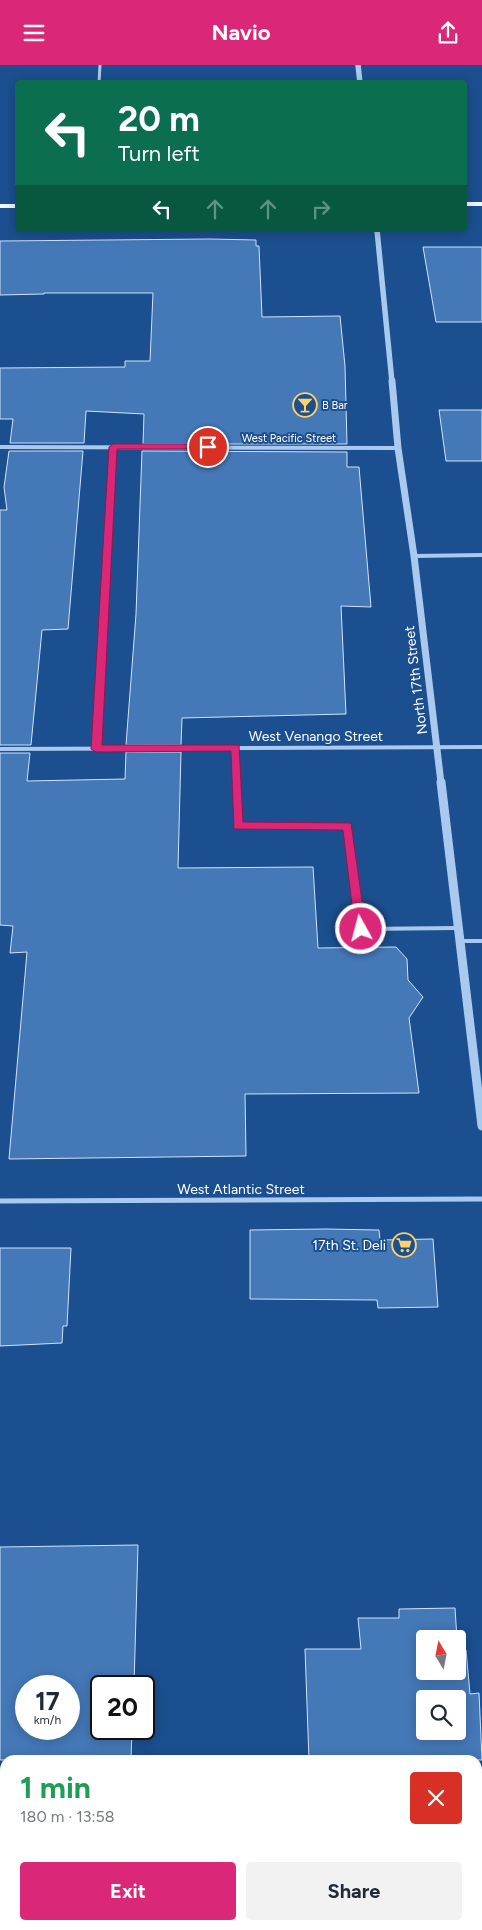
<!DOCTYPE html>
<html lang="en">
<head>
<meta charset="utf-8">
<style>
  body { margin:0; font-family:Figtree,sans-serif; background:#f2f2f3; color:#1f2937; height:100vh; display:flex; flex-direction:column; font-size:19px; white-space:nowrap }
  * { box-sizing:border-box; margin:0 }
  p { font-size:16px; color:#747a83 }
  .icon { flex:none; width:28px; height:28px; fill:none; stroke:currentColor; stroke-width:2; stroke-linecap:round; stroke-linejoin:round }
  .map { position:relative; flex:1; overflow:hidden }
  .drawer { position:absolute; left:0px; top:1690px; width:482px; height:175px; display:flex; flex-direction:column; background:#fff; border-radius:15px 15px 0 0; box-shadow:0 2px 12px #0003 }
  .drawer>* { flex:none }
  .hud { position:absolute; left:15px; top:15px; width:452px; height:152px; border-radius:5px; box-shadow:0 2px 12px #0003; background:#0b6e4f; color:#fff; overflow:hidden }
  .needle { width:32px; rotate:350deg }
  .tools { position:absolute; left:416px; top:1565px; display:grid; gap:10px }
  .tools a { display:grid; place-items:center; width:50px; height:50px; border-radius:5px; background:#fff; box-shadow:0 2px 12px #0003; font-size:25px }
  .speed { position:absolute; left:15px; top:1610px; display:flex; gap:10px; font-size:25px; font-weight:700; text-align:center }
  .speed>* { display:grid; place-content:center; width:65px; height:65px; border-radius:50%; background:#fff; box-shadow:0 2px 12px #0003; line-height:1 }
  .speed small { font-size:12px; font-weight:400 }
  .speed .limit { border:2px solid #111; border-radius:8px; background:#fff; color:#111 }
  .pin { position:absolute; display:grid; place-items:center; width:42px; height:42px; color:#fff; margin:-21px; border:2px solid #fff; border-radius:50%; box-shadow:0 1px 5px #0007 }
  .me { position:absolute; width:55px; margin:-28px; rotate:353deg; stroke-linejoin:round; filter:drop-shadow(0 0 4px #0008) }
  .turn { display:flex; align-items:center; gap:18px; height:105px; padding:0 20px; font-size:22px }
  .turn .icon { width:65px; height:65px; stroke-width:2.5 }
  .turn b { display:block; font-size:35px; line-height:42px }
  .lanes { display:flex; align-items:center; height:48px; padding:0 20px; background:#0003; justify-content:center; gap:25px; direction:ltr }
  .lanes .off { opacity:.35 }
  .round { display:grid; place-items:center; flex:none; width:52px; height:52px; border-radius:5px; background:#f2f2f3 }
  .summary { display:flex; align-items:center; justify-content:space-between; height:85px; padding:0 20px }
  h1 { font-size:30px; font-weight:700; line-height:38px; color:#1e9e55 }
  .cta { display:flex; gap:10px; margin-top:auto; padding:10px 20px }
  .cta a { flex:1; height:58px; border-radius:5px; background:#db2777; color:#fff; font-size:20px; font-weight:700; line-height:58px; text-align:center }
  .cta a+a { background:#f2f2f3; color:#1f2937 }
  header { display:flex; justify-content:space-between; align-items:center; height:65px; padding:0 20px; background:#db2777; color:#fff; font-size:22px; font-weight:700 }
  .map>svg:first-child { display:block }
</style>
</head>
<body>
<header><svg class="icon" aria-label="menu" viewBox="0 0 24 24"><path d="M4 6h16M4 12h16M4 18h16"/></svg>Navio<svg class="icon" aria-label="share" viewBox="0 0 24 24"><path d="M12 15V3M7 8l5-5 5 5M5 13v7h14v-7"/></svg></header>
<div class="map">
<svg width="482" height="1865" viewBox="0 0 482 1865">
  <rect width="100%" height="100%" fill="#1b4f8f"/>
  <g fill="#4478b7" stroke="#cfe3fa" fill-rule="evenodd">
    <path d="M210,174L256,175V181H259L262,252L340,251L345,301L347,379H143L144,349L86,346L84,378H10L13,354H0V303L125,302V296H150L153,228H44V229L0,230V176Z"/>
    <path d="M423,182H482V257H436Z"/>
    <path d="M439,345H482V396H446Z"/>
    <path d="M9,386H83L68,564L42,565L31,680H0V445H7L4,422Z"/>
    <path d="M142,386L347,387V402H359L371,542L341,541L346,649L182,653L181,680H126L136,549Z"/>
    <path d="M126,687H181L178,803L313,802L318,883L396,882L407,894L408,915L423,932L409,953L419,1028L245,1029L246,1091L9,1094L27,887L10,888L13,861L0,860V688H30L27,716L125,714Z"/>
    <path d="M326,1164L379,1165L380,1175L433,1174L438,1242L378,1243L377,1235L250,1234V1165Z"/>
    <path d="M0,1183H71L67,1261H63L62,1278L0,1281Z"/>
    <path d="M138,1480L134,1621H101V1664H132L131,1695H0V1482ZM26,1621H69V1664H26Z"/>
    <path d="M455,1543L457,1574H425V1606H458V1578V1584L466,1585L470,1629L479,1628L482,1695H309L305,1584H361L358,1553H399V1544ZM425,1634H458V1666H425Z"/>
  </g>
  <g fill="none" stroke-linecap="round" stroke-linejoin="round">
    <path stroke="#a9c9ee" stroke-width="3" d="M235,683L236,718"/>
    <g stroke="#a9c9ee" stroke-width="4">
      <path d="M236,717L238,761H347L361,864L457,863"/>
      <path d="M460,876H482"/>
    </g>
    <path stroke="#a9c9ee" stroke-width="3" d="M99,18L100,0"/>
    <g stroke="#a9c9ee" stroke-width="4">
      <path d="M0,382L398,383"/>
      <path d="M414,491L482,490"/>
      <path d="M0,684L482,682"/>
      <path d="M96,684L113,382"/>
    </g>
    <path stroke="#a9c9ee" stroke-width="5" d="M0,1136L482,1134"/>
    <g stroke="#a9c9ee" stroke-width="6">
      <path d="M478,1851H482"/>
      <path d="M0,1855H5"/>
    </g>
    <g stroke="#a9c9ee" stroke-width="5.5">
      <path d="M358,0L360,18"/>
      <path d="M377,165L392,317"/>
    </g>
    <path stroke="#a9c9ee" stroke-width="7" d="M392,316L398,383L414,491L441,718"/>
    <path stroke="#a9c9ee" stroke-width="9" d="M441,717L482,1061"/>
    <g fill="#f0f6ff" fill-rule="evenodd">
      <rect x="465" y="137" width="17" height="4"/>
      <rect x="0" y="139" width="18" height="4"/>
    </g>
  </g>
  <path fill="#db2777" stroke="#8e194d" d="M113,379H208L212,382L208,384H117L102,680H239L243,757L351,758L366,864L365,867L361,868L355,864L343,765L234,764L231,686L96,687L91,684L109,382Z"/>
  <defs>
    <g id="bar-ring" transform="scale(1.25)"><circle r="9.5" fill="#1b4f8f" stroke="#ffd166" stroke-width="1.5"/><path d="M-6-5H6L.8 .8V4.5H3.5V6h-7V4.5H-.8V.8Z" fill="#ffd166"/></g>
    <g id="supermarket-ring" transform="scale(1.25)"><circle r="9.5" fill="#1b4f8f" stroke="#ffd166" stroke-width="1.5"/><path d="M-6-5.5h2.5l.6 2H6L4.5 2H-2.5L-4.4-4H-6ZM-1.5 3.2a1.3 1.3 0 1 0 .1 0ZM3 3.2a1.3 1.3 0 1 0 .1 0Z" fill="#ffd166"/></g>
  </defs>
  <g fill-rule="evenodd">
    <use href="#bar-ring" x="305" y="340"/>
    <use href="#supermarket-ring" x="404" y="1180"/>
  </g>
  <g text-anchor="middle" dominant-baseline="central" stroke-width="4" stroke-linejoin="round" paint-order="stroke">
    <g font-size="11" fill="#fff" stroke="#1b4f8f" text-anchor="start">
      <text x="322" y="340">B Bar</text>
    </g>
    <g font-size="11" fill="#fff" stroke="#1b4f8f">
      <text x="289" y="373">West Pacific Street</text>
    </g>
    <g font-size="14" fill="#fff" stroke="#1b4f8f">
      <text transform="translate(416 615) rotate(-97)">North 17th Street</text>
      <text x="316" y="671">West Venango Street</text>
      <text x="241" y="1124">West Atlantic Street</text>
    </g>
    <g font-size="14" fill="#fff" stroke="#1b4f8f" text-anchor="end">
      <text x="386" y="1180">17th St. Deli</text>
    </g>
  </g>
</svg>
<div class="tools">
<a><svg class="needle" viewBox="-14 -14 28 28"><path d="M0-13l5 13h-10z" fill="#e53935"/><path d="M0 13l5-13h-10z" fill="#747a83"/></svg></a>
<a><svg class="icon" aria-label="search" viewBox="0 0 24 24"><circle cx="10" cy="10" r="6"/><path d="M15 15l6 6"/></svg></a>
</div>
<div class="speed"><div>17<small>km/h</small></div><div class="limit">20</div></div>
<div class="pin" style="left:208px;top:382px;background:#d93025"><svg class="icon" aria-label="arrive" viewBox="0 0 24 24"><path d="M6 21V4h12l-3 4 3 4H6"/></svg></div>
<svg class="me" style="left:361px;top:864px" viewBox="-20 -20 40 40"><circle r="17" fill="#db2777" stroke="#fff" stroke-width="3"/><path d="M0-11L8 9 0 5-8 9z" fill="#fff"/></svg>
<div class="hud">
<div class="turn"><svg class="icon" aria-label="left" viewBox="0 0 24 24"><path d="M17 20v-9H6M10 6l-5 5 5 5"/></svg><div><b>20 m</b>Turn left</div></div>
<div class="lanes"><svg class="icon" aria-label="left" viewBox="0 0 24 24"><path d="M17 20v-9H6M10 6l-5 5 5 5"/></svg><svg class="icon off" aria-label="ahead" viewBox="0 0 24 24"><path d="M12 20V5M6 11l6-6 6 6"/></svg><svg class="icon off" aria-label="ahead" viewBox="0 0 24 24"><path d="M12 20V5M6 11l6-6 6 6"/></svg><svg class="icon off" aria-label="right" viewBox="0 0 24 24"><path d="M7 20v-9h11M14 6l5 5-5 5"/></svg></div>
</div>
<section class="drawer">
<div class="summary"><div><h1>1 min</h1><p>180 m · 13:58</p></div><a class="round" style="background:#d93025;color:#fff"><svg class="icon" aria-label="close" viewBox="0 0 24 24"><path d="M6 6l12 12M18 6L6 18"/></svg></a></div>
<div class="cta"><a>Exit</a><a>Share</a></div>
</section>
</div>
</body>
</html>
